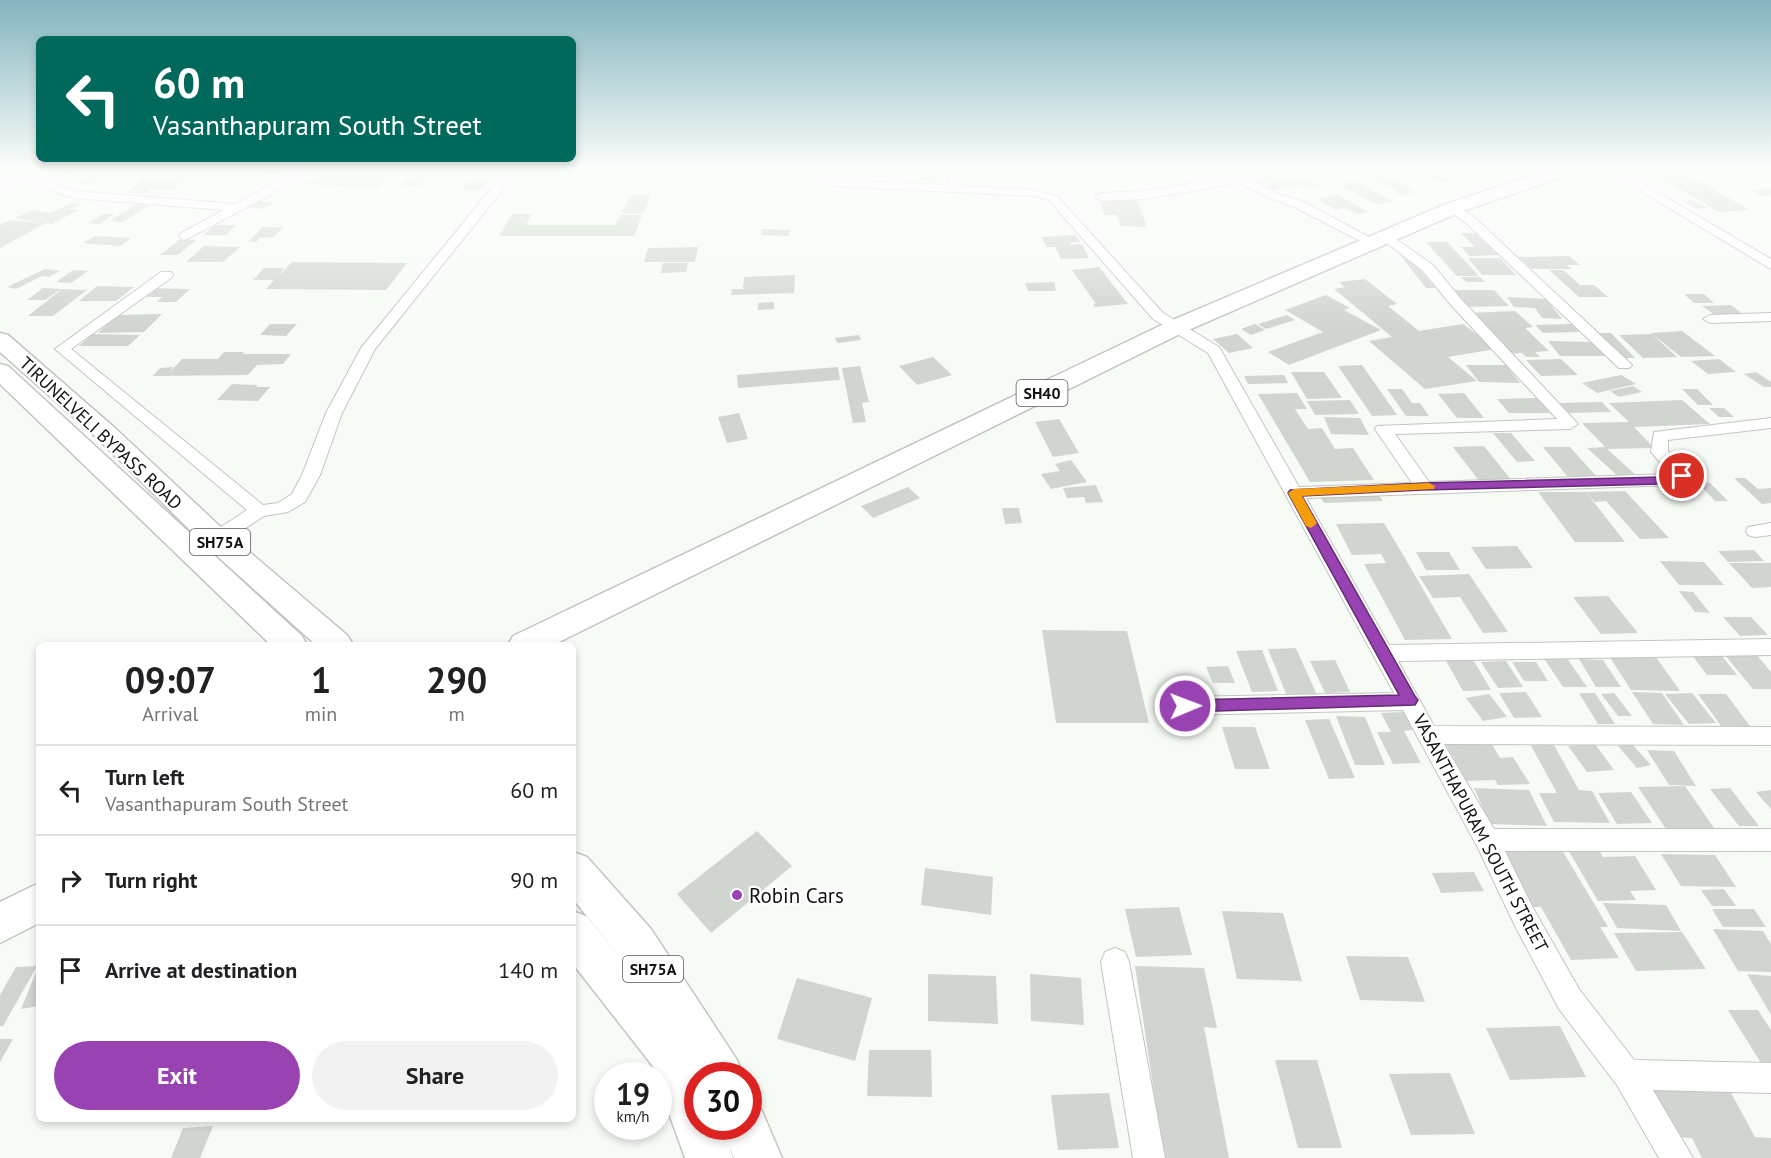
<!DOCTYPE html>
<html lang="en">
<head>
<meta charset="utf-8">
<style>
  body { margin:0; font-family:"PT Sans",sans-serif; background:#f2f2f2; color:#202124; height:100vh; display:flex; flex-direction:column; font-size:22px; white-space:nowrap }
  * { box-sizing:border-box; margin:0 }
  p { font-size:20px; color:#757577 }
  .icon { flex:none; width:33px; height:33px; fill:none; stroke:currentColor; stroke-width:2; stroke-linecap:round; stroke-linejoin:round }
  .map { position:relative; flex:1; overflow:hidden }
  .side { position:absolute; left:36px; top:642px; width:540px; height:480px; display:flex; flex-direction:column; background:#fff; border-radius:9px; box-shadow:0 3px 9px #0003 }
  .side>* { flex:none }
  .banner { position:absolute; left:36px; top:36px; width:540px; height:126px; border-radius:9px; box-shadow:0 3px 9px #0003; background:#00695c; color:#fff; overflow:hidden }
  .speed { position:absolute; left:594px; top:1062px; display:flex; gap:12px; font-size:30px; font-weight:700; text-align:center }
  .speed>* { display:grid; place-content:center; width:78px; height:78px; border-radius:50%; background:#fff; box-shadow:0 3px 9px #0003; line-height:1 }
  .speed small { font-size:15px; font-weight:400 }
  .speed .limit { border:9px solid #d22; background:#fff; color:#111 }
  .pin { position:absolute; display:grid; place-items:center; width:51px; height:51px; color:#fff; margin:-26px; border:3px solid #fff; border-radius:50%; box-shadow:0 2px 6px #0007 }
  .me { position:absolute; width:66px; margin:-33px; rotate:89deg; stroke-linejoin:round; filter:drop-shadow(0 0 4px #0008) }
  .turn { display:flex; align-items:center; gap:21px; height:126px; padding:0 18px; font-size:27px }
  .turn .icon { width:78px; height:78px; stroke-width:2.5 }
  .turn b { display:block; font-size:42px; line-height:51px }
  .eta { display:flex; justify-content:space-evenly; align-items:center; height:102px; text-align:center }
  .eta b { font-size:36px; font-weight:700; line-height:42px }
  .primary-button { display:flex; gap:12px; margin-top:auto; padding:12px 18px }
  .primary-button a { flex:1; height:69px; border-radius:36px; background:#9843b1; color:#fff; font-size:24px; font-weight:700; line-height:69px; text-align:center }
  .primary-button a+a { background:#f2f2f2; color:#202124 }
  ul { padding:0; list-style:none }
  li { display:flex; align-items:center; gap:18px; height:90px; padding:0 18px; border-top:2px solid #e0e0e0 }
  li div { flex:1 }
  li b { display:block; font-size:22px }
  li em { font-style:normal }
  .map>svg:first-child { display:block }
</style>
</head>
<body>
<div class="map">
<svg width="1771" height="1158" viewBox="0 0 1771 1158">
  <rect width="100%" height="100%" fill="#f7fbf6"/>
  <g fill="#d1d5d0">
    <path d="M60,168H68L77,170L61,176L46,174Z"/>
    <path d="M267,168H292L285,175H259Z"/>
    <path d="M875,168H892L891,177L873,176Z"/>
    <path d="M1284,168H1330V169L1302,177Z"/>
    <path d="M1351,168H1368L1410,188L1407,189L1415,192L1403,196L1395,192L1399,191Z"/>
    <path d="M1399,168H1422L1451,179L1441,183Z"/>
    <path d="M1443,168H1480L1490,172L1479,176L1470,172L1462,175Z"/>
    <path d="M1644,168H1676L1750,210L1719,212Z"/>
    <path d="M331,170L395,173L376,188L306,184Z"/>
    <path d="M96,171H110L90,184H75Z"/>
    <path d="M925,173L938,174L936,181L922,180Z"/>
    <path d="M411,175L429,176L420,186H401Z"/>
    <path d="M1274,175L1282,180L1304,177L1320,186L1308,189L1302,185L1267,191L1249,179Z"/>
    <path d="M146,177H166L146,193H125Z"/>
    <path d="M169,177H190L174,189H153Z"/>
    <path d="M471,180L490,181L478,191L460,189Z"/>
    <path d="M1355,181L1393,201L1376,204L1339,185Z"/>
    <path d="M1771,188V195L1762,196L1750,190Z"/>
    <path d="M630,195H651L643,213H622Z"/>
    <path d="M1339,195L1368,212L1357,214L1345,208L1336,210L1318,199Z"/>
    <path d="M1099,198H1136L1147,227L1121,226L1117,215H1104Z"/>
    <path d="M1692,200L1707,208L1697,209L1682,201Z"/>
    <path d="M261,201L273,203L262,209L250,207Z"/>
    <path d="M72,203L82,204L69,209L78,210L52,224L46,223L0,248V225L10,220L41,223L16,218L32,210L51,213Z"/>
    <path d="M137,203L151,204L123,222L110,221Z"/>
    <path d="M103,214H114L100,224L88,223Z"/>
    <path d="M512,214H532L526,225H615L620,215H642L634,236H499Z"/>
    <path d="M214,225H236L226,235H204Z"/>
    <path d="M262,227H284L274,237L260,238L256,242H248Z"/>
    <path d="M762,229L790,230L788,236L761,235Z"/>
    <path d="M1461,233H1477L1500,255L1469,256L1461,247H1475Z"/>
    <path d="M1076,235L1080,242H1070L1071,245L1082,244L1089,258L1061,259L1055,247H1047L1041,237Z"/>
    <path d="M95,236L131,238L120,246L83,243Z"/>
    <path d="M179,240H196L178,255H160Z"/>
    <path d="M1426,242H1447L1479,276H1457Z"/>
    <path d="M204,246L240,247L223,262H186Z"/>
    <path d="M698,247L695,262H644L648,248Z"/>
    <path d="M1401,256L1410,257L1435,288H1426Z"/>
    <path d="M1569,256L1580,265H1567L1572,269H1532L1518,257Z"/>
    <path d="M1468,258H1500L1516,275H1482Z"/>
    <path d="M292,262L407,263L386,290L266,289L274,280H253L264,268H284L278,276Z"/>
    <path d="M663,263H688L686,272L661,273Z"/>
    <path d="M1099,267L1128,304L1095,307L1093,304H1096L1072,270Z"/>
    <path d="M45,269L60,271L48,277L42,276L16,289L7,287Z"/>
    <path d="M73,270L88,271L71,283L56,282Z"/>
    <path d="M1549,270H1563L1580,285H1594L1608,297H1579Z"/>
    <path d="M795,275L794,293L731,295L732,289H743L744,277Z"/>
    <path d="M1461,277H1480L1485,282H1466Z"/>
    <path d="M1365,279L1397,304L1388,306L1419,331L1463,324L1496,349L1448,357L1477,381L1425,389L1369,341L1392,337L1334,289L1345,287L1339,282Z"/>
    <path d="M1054,282L1056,291H1028L1025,283Z"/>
    <path d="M97,286L134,287L116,301H79Z"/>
    <path d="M43,288L61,289L45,300H27Z"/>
    <path d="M149,288L190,289L176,302H157L162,297H139Z"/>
    <path d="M62,289L87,290L53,316H28Z"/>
    <path d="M1449,290H1494L1509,306L1464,307Z"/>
    <path d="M1684,294H1704L1714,303H1694Z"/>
    <path d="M1326,295L1350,308L1344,310L1381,330L1289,365L1268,352L1323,332L1285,310Z"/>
    <path d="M1507,297L1546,299L1562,319L1542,318L1535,308L1514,307Z"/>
    <path d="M774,302V309L758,310V303Z"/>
    <path d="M1731,305L1744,315H1715L1702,306Z"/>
    <path d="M1515,311L1533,327L1525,328L1549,351L1535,352L1540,357H1526L1522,353L1511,354L1469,313Z"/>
    <path d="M162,314L144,332L98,333L117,315Z"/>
    <path d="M1287,315L1295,320L1266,329L1258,324Z"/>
    <path d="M270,324H297L286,336L260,335Z"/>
    <path d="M1255,324L1265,330L1251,335L1241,329Z"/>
    <path d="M1571,324L1579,332L1543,333L1535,325Z"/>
    <path d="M1682,331L1715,356L1681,357L1651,333Z"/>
    <path d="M1598,333H1611L1635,358H1621Z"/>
    <path d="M93,334L140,335L128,346H79Z"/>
    <path d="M1237,334L1253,348L1229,353L1213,339Z"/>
    <path d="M1652,334L1677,357L1643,358L1619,335Z"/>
    <path d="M859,335L861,340L837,343L835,338Z"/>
    <path d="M1548,341L1592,342L1605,356H1560Z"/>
    <path d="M224,352H244L242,354H291L283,364L257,365L248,375L153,376L160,368L173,367L169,373L182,359H218Z"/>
    <path d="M933,357L952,375L917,385L899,366Z"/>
    <path d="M1561,359L1578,375L1541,376L1526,360Z"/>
    <path d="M1719,359L1736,372L1708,374L1691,361Z"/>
    <path d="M1362,365L1381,392L1397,415L1372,416L1338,366Z"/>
    <path d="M1466,365H1506L1520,383L1479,382Z"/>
    <path d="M860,366L869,402L862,403L866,422L853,423L842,368Z"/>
    <path d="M838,367L840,380L738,388L737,375Z"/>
    <path d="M1291,372H1324L1342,398L1307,399Z"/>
    <path d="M1756,372L1771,382V387H1764L1744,374Z"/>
    <path d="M1284,375L1288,383L1248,384L1244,376Z"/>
    <path d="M1621,375L1636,384L1597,393L1582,383Z"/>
    <path d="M232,384L258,385L256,387H270L258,401L217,400Z"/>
    <path d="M1633,386L1642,392L1619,397L1610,391Z"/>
    <path d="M1387,389H1402L1412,403H1420L1429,416H1406Z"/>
    <path d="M1682,389H1697L1713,405H1698Z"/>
    <path d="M1297,393L1307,409H1295L1308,429L1322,428L1335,449L1353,448L1374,480L1310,482L1258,394Z"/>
    <path d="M1464,393L1484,418H1457L1438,394Z"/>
    <path d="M1537,398L1550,413H1509L1497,399Z"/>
    <path d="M1350,400L1359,414L1315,415L1307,401Z"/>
    <path d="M1682,400L1710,424L1634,427L1654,448L1607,449L1637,476L1620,478L1587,448L1605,447L1582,423L1629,422L1609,403Z"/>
    <path d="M1602,402L1611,412L1567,413L1558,403Z"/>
    <path d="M1709,408H1724L1734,417H1719Z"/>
    <path d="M739,413L748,439L727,443L718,417Z"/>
    <path d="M1324,417L1360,418L1369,435L1331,434Z"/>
    <path d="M1059,419L1079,453L1053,457L1035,422Z"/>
    <path d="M1493,433H1511L1535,461L1517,462Z"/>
    <path d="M1484,446L1512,481L1480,482L1453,447Z"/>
    <path d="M1543,447H1570L1596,476H1567Z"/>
    <path d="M1673,457H1682L1698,473H1688Z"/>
    <path d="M1071,460L1087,482L1051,489L1041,474L1060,471L1055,464Z"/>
    <path d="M1734,478H1745L1758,489L1771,488V503L1762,504Z"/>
    <path d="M1698,483H1710L1728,501H1715Z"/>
    <path d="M1096,485L1103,502L1086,503L1084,497L1067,498L1063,488Z"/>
    <path d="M908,487L920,498L873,518L861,506Z"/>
    <path d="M1625,491L1669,538L1640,539L1606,501L1595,502L1586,492Z"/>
    <path d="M1538,492H1586L1625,542H1575Z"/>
    <path d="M1377,493L1383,501L1324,503L1319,495Z"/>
    <path d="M1002,508H1019L1022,523L1005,524Z"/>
    <path d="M1384,523L1402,553L1452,639L1405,640L1364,564L1386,563L1381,554L1352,555L1336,524Z"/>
    <path d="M1517,546L1533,568L1486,569L1471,547Z"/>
    <path d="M1754,550L1764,561L1728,562L1718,551Z"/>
    <path d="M1416,552H1449L1460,570H1426Z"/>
    <path d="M1660,561L1704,562L1724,585H1679Z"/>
    <path d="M1729,563H1771V587L1752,588Z"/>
    <path d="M1469,574L1508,632L1483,633L1460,597L1433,598L1419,576Z"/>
    <path d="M1679,591L1693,592L1710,613L1695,612Z"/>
    <path d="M1608,596L1638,633L1601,634L1573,597Z"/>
    <path d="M1723,617H1751L1768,635L1740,636Z"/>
    <path d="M1042,630L1127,631L1149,723H1056Z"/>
    <path d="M1296,648L1317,695L1287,696L1268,649Z"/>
    <path d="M1262,650L1278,691L1252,692L1236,651Z"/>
    <path d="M1724,654H1756L1771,672V689H1753Z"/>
    <path d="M1692,655H1721L1737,675H1707Z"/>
    <path d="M1609,656L1656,657L1680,691L1631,690Z"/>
    <path d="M1543,657H1566L1587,687H1563Z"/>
    <path d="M1472,658L1491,690L1463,691L1445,659Z"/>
    <path d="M1579,659L1603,660L1621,687H1596Z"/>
    <path d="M1335,660L1350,692L1325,693L1310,661Z"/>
    <path d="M1506,661L1523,687L1498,688L1481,662Z"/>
    <path d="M1512,662H1536L1548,681H1524Z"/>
    <path d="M1228,666L1235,683H1213L1206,667Z"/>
    <path d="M1526,692L1542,717L1514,718L1499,693Z"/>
    <path d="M1632,692L1662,693L1684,725L1653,724Z"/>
    <path d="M1579,693H1595L1615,724H1598Z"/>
    <path d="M1614,693L1632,716H1618L1601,694Z"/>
    <path d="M1692,693L1716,723L1689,724L1665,694Z"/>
    <path d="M1489,694L1507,717L1483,721L1466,698Z"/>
    <path d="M1698,694H1726L1750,726H1721Z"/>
    <path d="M1404,712L1413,730L1404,731L1421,763L1393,764L1377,732H1391L1381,713Z"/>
    <path d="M1336,716L1365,717L1385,765H1355Z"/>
    <path d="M1329,719L1355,778L1329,779L1305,720Z"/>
    <path d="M1222,727H1255L1270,769H1235Z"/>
    <path d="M1489,739L1500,758L1513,757L1530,784L1498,785L1495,780L1466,781L1444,741Z"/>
    <path d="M1631,743L1651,765L1637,768L1618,746Z"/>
    <path d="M1530,744L1554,745L1579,790L1592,791L1610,823L1554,822L1539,793H1557Z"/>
    <path d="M1595,744L1614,770L1587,772L1568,746Z"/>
    <path d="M1647,750L1674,751L1696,786L1669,785Z"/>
    <path d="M1685,786L1714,828L1666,829L1638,787Z"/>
    <path d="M1474,788L1529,790L1547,826L1490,824Z"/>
    <path d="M1730,788L1759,826H1739L1710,789Z"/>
    <path d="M1771,790V809L1756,792Z"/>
    <path d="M1631,792L1652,823L1617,824L1598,793Z"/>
    <path d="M757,831L792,866L711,933L677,894Z"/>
    <path d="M1559,845L1608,927H1600L1619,958L1571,960L1541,907H1530L1500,847Z"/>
    <path d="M1597,847L1603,857L1635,856L1656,890L1630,891L1636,900L1598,901L1567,848Z"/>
    <path d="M1661,854L1715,855L1736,887L1681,886Z"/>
    <path d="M925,868L993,877L991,915L921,905Z"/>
    <path d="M1474,872L1484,891L1441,893L1432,873Z"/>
    <path d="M1724,889L1736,906H1712L1701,890Z"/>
    <path d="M1603,903L1666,905L1681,931L1617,928Z"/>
    <path d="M1179,907L1192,955L1136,957L1125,909Z"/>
    <path d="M1712,909H1754L1766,927H1723Z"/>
    <path d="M1222,911L1283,913L1302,981L1237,979Z"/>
    <path d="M1713,929L1763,931L1771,944V972L1738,971Z"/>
    <path d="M1682,932L1706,969L1636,971L1614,933Z"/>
    <path d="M1346,956L1408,957L1425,1002L1360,1000Z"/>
    <path d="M39,965V1006L21,1009Z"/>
    <path d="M37,966L3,1026H0V995L16,967Z"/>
    <path d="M1135,966L1204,968L1217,1028L1204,1027L1229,1158H1164Z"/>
    <path d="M928,974L996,976L998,1024L928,1021Z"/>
    <path d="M1030,974L1081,978L1084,1025L1031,1021Z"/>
    <path d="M1747,974L1771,976V1015Z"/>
    <path d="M797,978L872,998L855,1061L777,1039Z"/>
    <path d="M1728,1010H1758L1771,1030V1063H1761Z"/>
    <path d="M1560,1026L1586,1077L1510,1080L1486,1028Z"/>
    <path d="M0,1039H13L0,1062Z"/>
    <path d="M869,1050H931L932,1097L867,1096Z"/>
    <path d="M1275,1060H1317L1342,1148H1298Z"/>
    <path d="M1450,1073L1475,1134L1411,1135L1389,1074Z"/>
    <path d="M1652,1086L1729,1089L1755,1137L1771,1138V1158H1702L1692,1138L1676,1137Z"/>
    <path d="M1109,1093L1119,1148L1058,1150L1051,1095Z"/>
    <path d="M213,1126L200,1158H171L183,1128Z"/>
  </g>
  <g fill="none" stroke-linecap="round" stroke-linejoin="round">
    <g stroke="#c2c5c1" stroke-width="2">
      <g id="street">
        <path d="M23,168H45L39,172C49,182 61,187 75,191L236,204L298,168H311L272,194L185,240L181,239L179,236L181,233L224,210L74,198L52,191L30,176L0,187V180L25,170Z"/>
        <path d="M508,168H520L375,349L342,413L320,475L305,502L288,512L264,516L223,543L216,545L209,543L207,539L209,535L247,510L55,349L161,272H171L173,275L171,278L71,349L263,505L278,503L292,494L302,475L326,413L361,348Z"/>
        <path d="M951,168H963L958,186L1034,190L1057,196L1163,313L1219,347L1299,487L1412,483L1375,429L1377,426L1557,419L1451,305L1423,271L1383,240L1381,237L1387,233L1433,265L1461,299L1578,424L1570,429L1395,434L1429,482L1670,474L1651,452L1654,432L1771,418V428L1668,440V451L1691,476L1688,480L1677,485L1306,498L1389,645L1771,639V655L1398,661L1434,726L1771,727V745L1444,744L1494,829H1771V851H1505L1533,908L1579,989L1634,1060L1771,1063V1093L1653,1090L1693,1158H1659L1617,1085L1559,1009L1515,926L1478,848L1403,710L1185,715L1177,712L1174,706L1177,700L1185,697L1394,693L1208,353L1153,319L1049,200L1034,196L834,186L828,183L834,180L947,185Z"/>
        <path d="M1248,168H1261L1249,178L1275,193L1302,201L1380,243L1374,247L1370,246L1294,207L1267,197L1240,183L1144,199L1101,201L1095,197L1101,193L1144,191L1238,176Z"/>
        <path d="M1527,168H1545L1561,174L1555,177Z"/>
        <path d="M1602,168H1616L1771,259V269Z"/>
        <path d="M1453,204L1474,217L1629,362L1632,365L1629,368H1619L1466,223L1449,211V205Z"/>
        <path d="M1771,313V321L1710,323L1703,319L1710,315Z"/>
        <path d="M1771,523V535L1755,537L1748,535L1746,531L1748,527Z"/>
        <path d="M1115,948L1125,952L1129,962L1165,1158H1133L1101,962L1105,952Z"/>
      </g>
    </g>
    <g stroke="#c2c5c1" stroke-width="3">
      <g id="primary">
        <path d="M1555,168H1581L1578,172L1460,212L1184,332L553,645H508L513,636L1168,322L1446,204Z"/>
        <path d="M0,333L8,335L116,429L226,532L348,636L353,645H316L206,546L98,439L0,352Z"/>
        <path d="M0,364L8,366L302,636L307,645H271L0,384Z"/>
        <path d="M573,852L587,857L651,929L737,1060L744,1076H698V1126H748V1104L761,1109L782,1158H734L729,1146L733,1158H685L658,1083V1076H656L652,1065L573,964V911L588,917L623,961L573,899Z"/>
        <path d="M39,883V923L0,943V902Z"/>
      </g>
    </g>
    <use href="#street" fill="#fff" fill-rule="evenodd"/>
    <use href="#primary" fill="#fff" fill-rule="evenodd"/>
  </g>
  <linearGradient id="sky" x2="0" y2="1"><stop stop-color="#83b4be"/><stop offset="0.51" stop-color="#fbfdfb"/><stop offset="1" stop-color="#fbfdfb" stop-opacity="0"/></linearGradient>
  <rect width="1771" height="330" fill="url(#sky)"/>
  <path fill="#9843b1" stroke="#632c73" stroke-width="1.5" d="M1682,472L1688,476L1681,482L1660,484L1423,490L1302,496L1415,696L1418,700L1415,705L1185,712L1180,710L1177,706L1180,701L1185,700L1399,695L1288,493L1290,490L1423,483L1660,477Z"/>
  <path fill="#f59e0b" d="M1429,483L1435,486L1434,489L1302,496L1317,523L1311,528L1306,526L1288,493L1294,489Z"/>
  <circle fill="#9843b1" stroke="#fff" stroke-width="2" cx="737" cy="895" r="6"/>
  <g text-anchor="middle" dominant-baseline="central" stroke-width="4.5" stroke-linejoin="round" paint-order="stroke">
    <g fill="#fff" stroke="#585958" stroke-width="1.5">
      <rect x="1016.5" y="380" width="51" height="26" rx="4.5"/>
      <rect x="190" y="529" width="60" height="26" rx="4.5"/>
      <rect x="623" y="956" width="60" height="26" rx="4.5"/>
    </g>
    <g font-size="16" font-weight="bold" fill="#111210">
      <text x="1042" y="393">SH40</text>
      <text x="220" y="542">SH75A</text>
      <text x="653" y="969">SH75A</text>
    </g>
    <g font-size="18" fill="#111210" stroke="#fff">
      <text transform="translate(101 433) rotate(43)">TIRUNELVELI BYPASS ROAD</text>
      <text transform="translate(1481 833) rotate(62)">VASANTHAPURAM SOUTH STREET</text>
    </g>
    <g font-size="21" fill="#111210" stroke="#fff" text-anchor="start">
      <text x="749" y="895">Robin Cars</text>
    </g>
  </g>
</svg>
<div class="speed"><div>19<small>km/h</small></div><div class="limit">30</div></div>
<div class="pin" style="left:1682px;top:476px;background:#d93025"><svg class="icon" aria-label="arrive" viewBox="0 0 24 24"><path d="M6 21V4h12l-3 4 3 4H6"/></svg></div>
<svg class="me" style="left:1185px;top:706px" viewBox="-20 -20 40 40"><circle r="17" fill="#9843b1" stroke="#fff" stroke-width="3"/><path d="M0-11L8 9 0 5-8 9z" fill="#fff"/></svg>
<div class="banner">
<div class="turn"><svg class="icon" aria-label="left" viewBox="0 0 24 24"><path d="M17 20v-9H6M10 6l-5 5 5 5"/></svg><div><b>60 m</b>Vasanthapuram South Street</div></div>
</div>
<section class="side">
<div class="eta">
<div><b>09:07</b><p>Arrival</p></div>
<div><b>1</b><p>min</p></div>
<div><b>290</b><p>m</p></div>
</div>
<ul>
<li><svg class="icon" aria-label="left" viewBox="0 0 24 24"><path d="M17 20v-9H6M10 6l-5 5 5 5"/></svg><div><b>Turn left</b><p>Vasanthapuram South Street</p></div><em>60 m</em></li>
<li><svg class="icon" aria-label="right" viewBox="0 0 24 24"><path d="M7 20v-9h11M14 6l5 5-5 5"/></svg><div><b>Turn right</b></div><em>90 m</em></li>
<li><svg class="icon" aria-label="arrive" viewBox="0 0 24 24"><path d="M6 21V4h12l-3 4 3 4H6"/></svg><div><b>Arrive at destination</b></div><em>140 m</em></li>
</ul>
<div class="primary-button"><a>Exit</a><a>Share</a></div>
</section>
</div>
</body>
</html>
